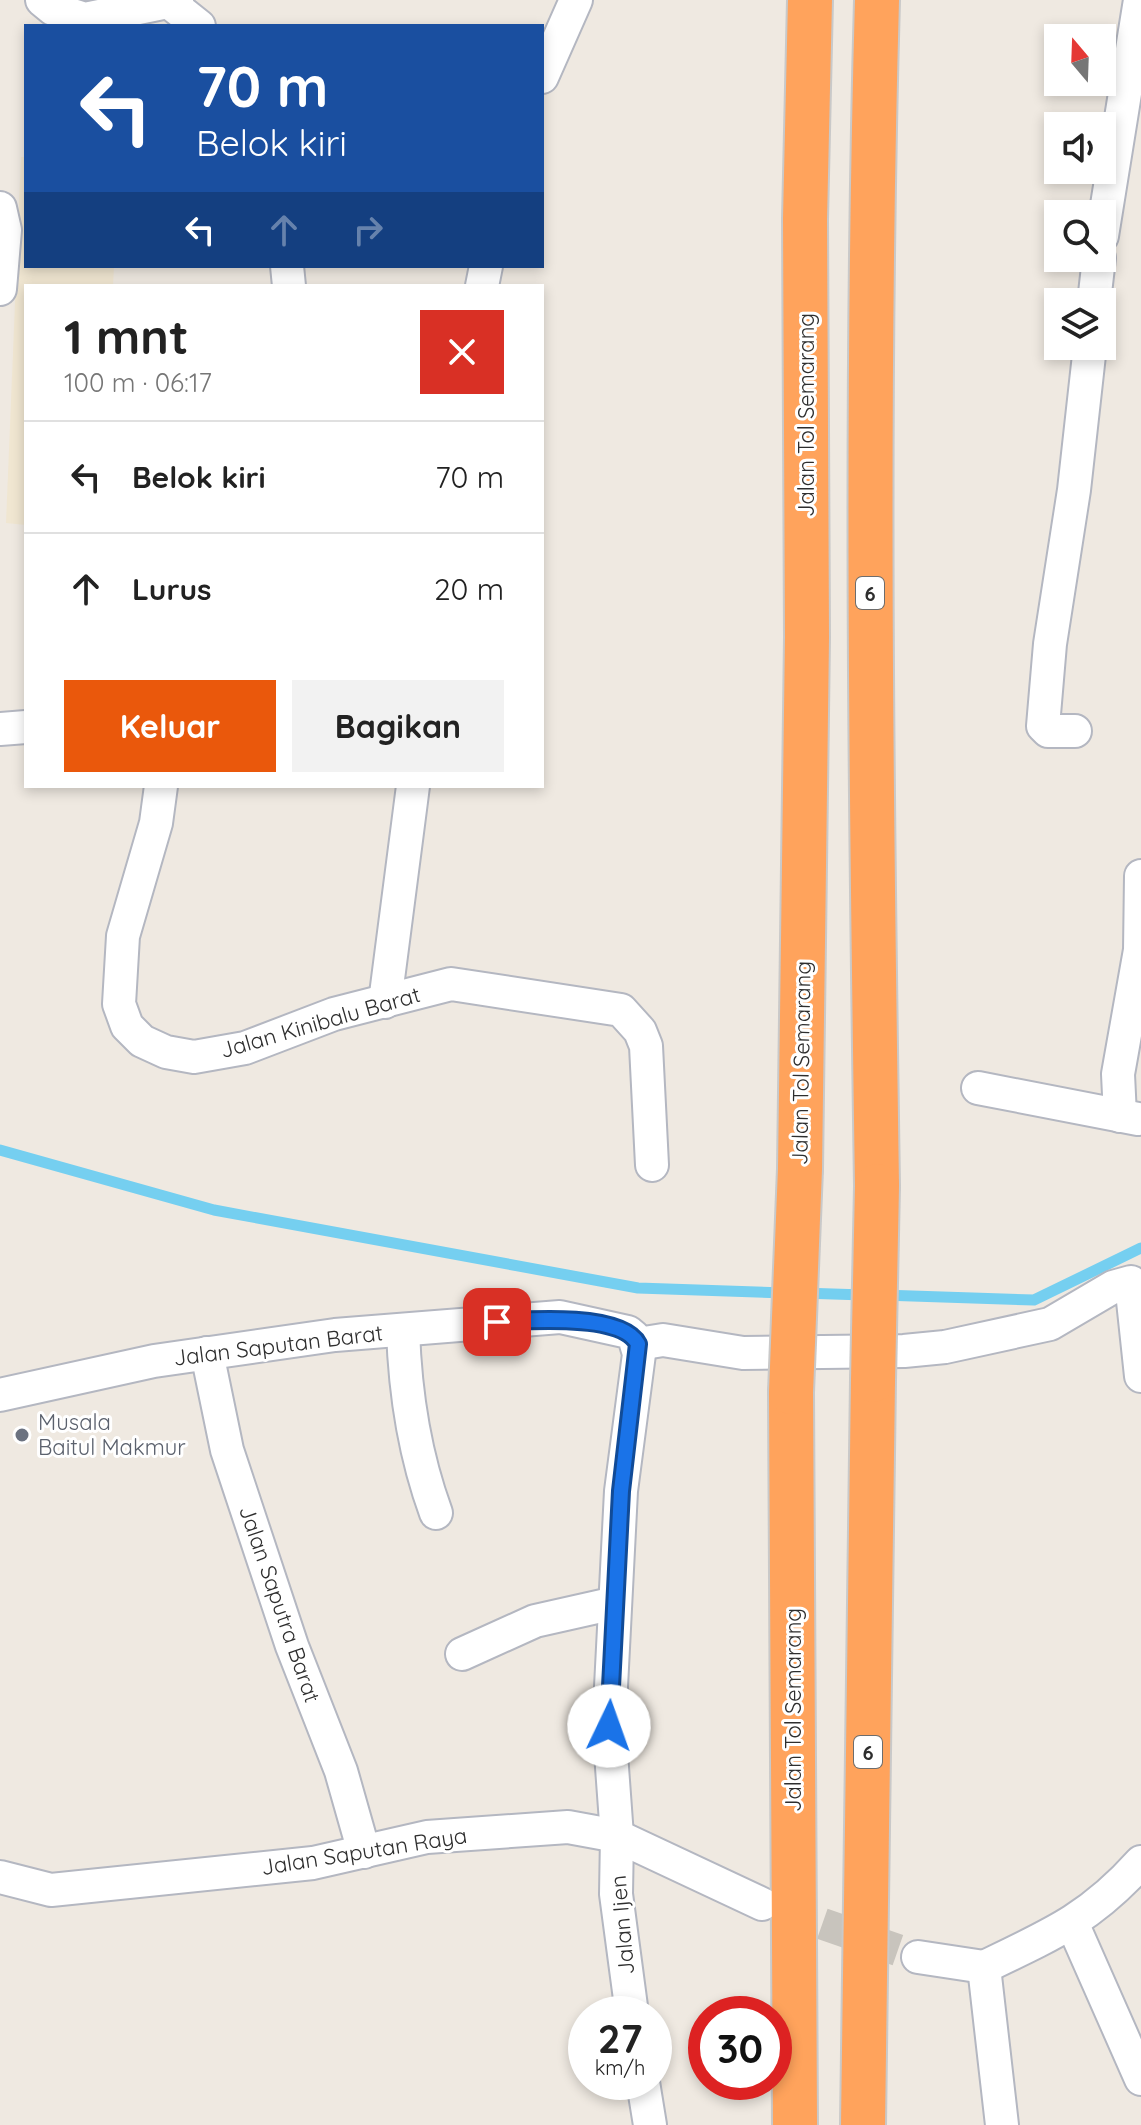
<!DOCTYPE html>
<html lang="id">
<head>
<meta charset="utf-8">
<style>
  body { margin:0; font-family:Quicksand,sans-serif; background:#f2f2f2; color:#222; height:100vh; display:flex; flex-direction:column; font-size:30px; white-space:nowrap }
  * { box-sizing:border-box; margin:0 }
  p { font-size:26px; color:#767676 }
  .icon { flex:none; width:44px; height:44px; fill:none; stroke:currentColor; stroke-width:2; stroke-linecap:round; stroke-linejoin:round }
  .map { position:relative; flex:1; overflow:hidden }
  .drawer { position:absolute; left:24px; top:284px; width:520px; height:504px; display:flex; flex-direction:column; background:#fff; border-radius:0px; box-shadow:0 4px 12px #0003 }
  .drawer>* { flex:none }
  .hud { position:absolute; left:24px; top:24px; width:520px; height:244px; border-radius:0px; box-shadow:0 4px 12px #0003; background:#1a4fa0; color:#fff; overflow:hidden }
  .needle { width:52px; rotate:341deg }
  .fabs { position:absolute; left:1044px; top:24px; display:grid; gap:16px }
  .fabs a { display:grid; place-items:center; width:72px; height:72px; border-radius:0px; background:#fff; box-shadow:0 4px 12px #0003; font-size:40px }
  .speed { position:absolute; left:568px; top:1996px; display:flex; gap:16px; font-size:40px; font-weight:700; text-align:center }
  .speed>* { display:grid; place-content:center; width:104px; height:104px; border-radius:50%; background:#fff; box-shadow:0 4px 12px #0003; line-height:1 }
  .speed small { font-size:20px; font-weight:400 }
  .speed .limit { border:12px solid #d22; background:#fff; color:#111 }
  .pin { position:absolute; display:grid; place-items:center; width:68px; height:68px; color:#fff; margin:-34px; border-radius:16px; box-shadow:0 4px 12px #0006 }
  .me { position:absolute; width:88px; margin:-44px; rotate:3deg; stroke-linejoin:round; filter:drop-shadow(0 0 6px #0008) }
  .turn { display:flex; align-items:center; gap:28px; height:168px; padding:0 40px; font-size:36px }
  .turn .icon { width:104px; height:104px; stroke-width:2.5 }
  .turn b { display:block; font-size:56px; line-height:68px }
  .lanes { display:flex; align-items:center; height:76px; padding:0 40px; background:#0003; justify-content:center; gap:40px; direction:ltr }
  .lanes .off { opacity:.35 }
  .round { display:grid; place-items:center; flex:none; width:84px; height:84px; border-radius:0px; background:#f2f2f2 }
  .headline { display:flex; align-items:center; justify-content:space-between; height:136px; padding:0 40px }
  h1 { font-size:48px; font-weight:800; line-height:60px }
  .primary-button { display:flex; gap:16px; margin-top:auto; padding:16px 40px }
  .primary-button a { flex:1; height:92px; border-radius:0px; background:#ea580c; color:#fff; font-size:32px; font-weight:800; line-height:92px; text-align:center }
  .primary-button a+a { background:#f2f2f2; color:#222 }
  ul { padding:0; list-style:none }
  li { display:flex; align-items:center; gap:24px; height:112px; padding:0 40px; border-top:2px solid #e0e0e0 }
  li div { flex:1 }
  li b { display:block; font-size:30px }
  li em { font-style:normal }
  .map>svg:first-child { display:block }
</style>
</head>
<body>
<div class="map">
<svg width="1141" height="2125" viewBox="0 0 1141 2125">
  <rect width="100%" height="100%" fill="#efe9e1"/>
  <path fill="#f0e6d1" d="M21,157H26V266H114L113,286H26V525L6,523Z"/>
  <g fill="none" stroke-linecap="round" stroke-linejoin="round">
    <g stroke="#75cff0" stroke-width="11">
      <path d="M0,1150L214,1210L638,1288L785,1293"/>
      <path d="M802,1293L864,1295"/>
      <path d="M882,1295L1034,1300L1141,1248"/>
    </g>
    <path stroke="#c8c4bd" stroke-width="32" stroke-dasharray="32 16" stroke-linecap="butt" d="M777,1908L918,1957"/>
    <g stroke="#b4b7c1" stroke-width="36">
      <g id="minor">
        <path d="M42,0L53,9L85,19L177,0"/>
        <path d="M170,3L199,26"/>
        <path d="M542,77L576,0"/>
        <path d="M0,208L5,230L0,289"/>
        <path d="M1102,236L1140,0"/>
        <path d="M287,266L289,286"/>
        <path d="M482,286L486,266"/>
        <path d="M1094,302L1099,258"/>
        <path d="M0,729L26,727"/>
        <path d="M1075,731H1048L1043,726L1050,644L1074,490L1090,346"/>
        <path d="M161,786L156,823L123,936L119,1004L127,1026L142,1041L166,1052L194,1057L245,1048L334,1014L451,984L621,1010L640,1031L646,1046L652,1165"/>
        <path d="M385,1002L413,786"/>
        <path d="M978,1088L1138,1119"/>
        <path d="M1120,1116L1118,1074L1140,950L1141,876"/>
        <path d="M403,1330C405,1393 414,1453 436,1513"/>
        <path d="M638,1344L663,1340L743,1353L904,1351L945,1347L1050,1324L1113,1287L1131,1282L1141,1376"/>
        <path d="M207,1353L227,1450L292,1646L341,1771L364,1852"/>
        <path d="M0,1395L154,1361L335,1335L560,1317L628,1332L634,1337L639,1354L621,1491L609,1726L617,1836L616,1894L632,2014"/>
        <path d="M462,1654L535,1621L615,1603"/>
        <path d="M0,1877L51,1890L313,1863L427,1837L568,1827L617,1836L762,1904"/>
        <path d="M1073,1925L1141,2079"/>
        <path d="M918,1957L984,1967"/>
        <path d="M984,1967C1051,1935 1091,1918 1141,1862"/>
        <path d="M984,1967L1002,2125"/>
        <path d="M643,2082L650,2125"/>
      </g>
    </g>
    <g stroke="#c9c9c9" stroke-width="48">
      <g id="motorway">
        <path d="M877,0C866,395 871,791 877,1186"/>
        <path d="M800,1169L807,637L805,219L810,0"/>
        <path d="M791,1392L795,2125"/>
        <path d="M863,2125L873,1380"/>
      </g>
    </g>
    <use href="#minor" stroke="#fff" stroke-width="32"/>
    <use href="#motorway" stroke="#ffa35c" stroke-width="44"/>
    <g stroke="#c9c9c9" stroke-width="48" stroke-linecap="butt">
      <g id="motorway-bridge">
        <path d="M873,1380L877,1186"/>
        <path d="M791,1392L800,1169"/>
      </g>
    </g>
    <use href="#motorway-bridge" stroke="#ffa35c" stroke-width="44"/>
  </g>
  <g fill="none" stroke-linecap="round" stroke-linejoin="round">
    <g stroke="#114b97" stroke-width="20">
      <path id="route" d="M497,1322C528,1320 622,1313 638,1344L621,1491L609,1726"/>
    </g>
    <use href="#route" stroke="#1a73e8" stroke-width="14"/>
  </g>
  <circle fill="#6b7280" stroke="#fff" stroke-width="3" cx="22" cy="1435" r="8"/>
  <g text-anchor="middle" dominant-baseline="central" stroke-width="6" stroke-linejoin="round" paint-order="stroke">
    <g fill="#fff" stroke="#6d6d6d" stroke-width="2">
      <rect x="856" y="577" width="28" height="32" rx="6"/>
      <rect x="854" y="1736" width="28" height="32" rx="6"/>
    </g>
    <g font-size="20" font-weight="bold" fill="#2e2e2e">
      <text x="870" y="593">6</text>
      <text x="868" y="1752">6</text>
    </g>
    <g font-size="22" fill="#2e2e2e" stroke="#fff">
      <text transform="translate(806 415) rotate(-90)">Jalan Tol Semarang</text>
      <text transform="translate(320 1022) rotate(-16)">Jalan Kinibalu Barat</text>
      <text transform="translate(801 1063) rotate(-89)">Jalan Tol Semarang</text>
      <text transform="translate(278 1345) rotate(-7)">Jalan Saputan Barat</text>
      <text transform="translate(280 1604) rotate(71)">Jalan Saputra Barat</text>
      <text transform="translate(793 1710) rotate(-90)">Jalan Tol Semarang</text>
      <text transform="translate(364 1851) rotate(-9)">Jalan Saputan Raya</text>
      <text transform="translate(622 1925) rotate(-95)">Jalan Ijen</text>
    </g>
    <g font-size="22" fill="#5b616d" stroke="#fff" text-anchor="start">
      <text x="38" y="1422">Musala<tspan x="38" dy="25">Baitul Makmur</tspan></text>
    </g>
  </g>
</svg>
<div class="fabs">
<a><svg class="needle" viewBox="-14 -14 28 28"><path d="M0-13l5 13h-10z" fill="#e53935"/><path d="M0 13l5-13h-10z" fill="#767676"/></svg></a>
<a><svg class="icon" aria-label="sound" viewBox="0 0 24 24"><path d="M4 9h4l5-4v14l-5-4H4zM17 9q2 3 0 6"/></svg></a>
<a><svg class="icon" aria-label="search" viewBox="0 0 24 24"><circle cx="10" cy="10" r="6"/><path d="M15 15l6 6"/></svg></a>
<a><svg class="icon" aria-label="layers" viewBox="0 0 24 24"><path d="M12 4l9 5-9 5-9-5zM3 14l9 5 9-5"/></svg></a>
</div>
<div class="speed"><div>27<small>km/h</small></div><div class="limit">30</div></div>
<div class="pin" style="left:497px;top:1322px;background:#d93025"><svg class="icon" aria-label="arrive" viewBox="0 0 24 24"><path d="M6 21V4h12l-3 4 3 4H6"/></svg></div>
<svg class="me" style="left:609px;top:1726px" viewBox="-20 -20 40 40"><circle r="19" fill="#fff"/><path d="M0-13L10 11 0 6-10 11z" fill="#1a73e8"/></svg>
<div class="hud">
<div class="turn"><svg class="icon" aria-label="left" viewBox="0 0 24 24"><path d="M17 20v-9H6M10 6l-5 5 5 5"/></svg><div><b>70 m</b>Belok kiri</div></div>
<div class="lanes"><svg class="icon" aria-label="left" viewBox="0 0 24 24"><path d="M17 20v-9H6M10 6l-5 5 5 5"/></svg><svg class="icon off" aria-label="ahead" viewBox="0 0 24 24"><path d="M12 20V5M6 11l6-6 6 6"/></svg><svg class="icon off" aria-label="right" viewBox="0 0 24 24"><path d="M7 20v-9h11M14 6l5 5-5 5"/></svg></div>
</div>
<section class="drawer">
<div class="headline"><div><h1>1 mnt</h1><p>100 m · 06:17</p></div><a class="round" style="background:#d93025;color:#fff"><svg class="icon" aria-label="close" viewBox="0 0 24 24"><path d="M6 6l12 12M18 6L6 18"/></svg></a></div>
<ul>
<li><svg class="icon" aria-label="left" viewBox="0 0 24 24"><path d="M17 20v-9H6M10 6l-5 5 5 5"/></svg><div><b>Belok kiri</b></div><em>70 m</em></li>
<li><svg class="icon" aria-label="ahead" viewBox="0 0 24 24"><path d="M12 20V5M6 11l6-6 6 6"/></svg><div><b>Lurus</b></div><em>20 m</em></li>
</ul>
<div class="primary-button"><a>Keluar</a><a>Bagikan</a></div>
</section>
</div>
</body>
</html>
